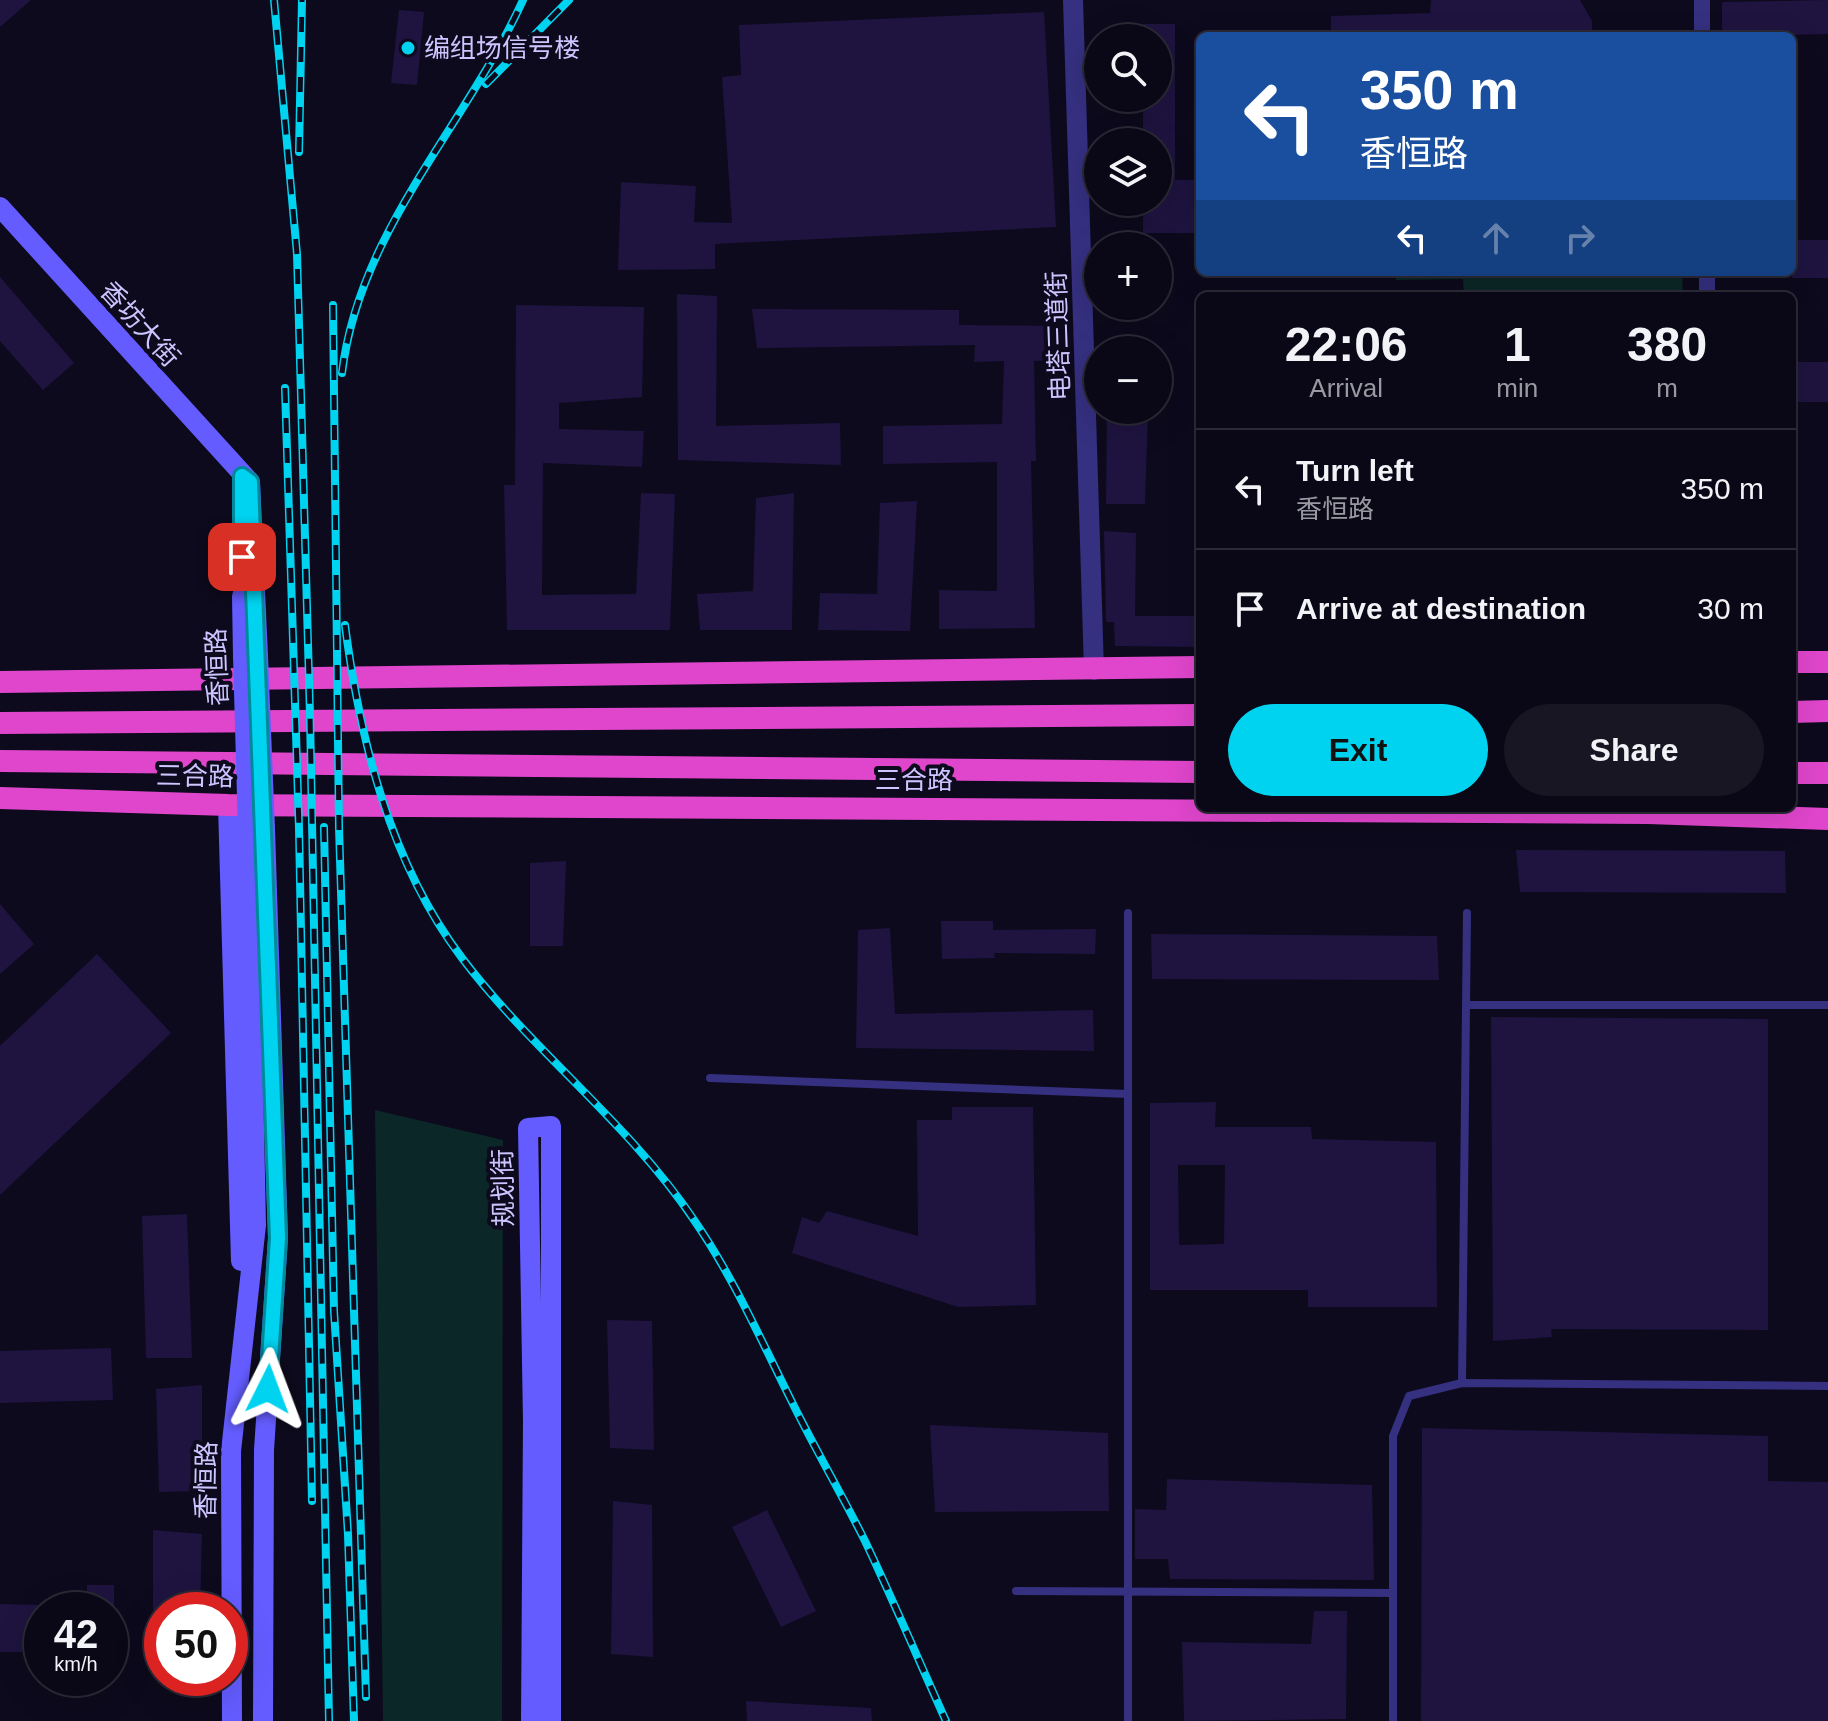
<!DOCTYPE html>
<html lang="en">
<head>
<meta charset="utf-8">
<style>
  body { margin:0; font-family:Arial,"Noto Sans SC",sans-serif; background:#181623; color:#f1f3f6; height:100vh; display:flex; flex-direction:column; font-size:30px; white-space:nowrap }
  * { box-sizing:border-box; margin:0 }
  p { font-size:26px; color:#999aa1 }
  .icon { flex:none; width:44px; height:44px; fill:none; stroke:currentColor; stroke-width:2; stroke-linecap:round; stroke-linejoin:round }
  .map { position:relative; flex:1; overflow:hidden }
  .sheet { position:absolute; left:1196px; top:292px; width:600px; height:520px; display:flex; flex-direction:column; background:#0a0816; border-radius:12px; box-shadow:0 8px 32px #0002,0 0 0 2px #2a2935 }
  .sheet>* { flex:none }
  .guide { position:absolute; left:1196px; top:32px; width:600px; height:244px; border-radius:12px; box-shadow:0 8px 32px #0002,0 0 0 2px #2a2935; background:#1a4fa0; color:#fff; overflow:hidden }
  .fabs { position:absolute; left:1084px; top:24px; display:grid; gap:16px }
  .fabs a { display:grid; place-items:center; width:88px; height:88px; border-radius:50%; background:#0a0816; box-shadow:0 8px 32px #0002,0 0 0 2px #2a2935; font-size:40px }
  .speed { position:absolute; left:24px; top:1592px; display:flex; gap:16px; font-size:40px; font-weight:700; text-align:center }
  .speed>* { display:grid; place-content:center; width:104px; height:104px; border-radius:50%; background:#0a0816; box-shadow:0 8px 32px #0002,0 0 0 2px #2a2935; line-height:1 }
  .speed small { font-size:20px; font-weight:400 }
  .speed .limit { border:12px solid #d22; background:#fff; color:#111 }
  .pin { position:absolute; display:grid; place-items:center; width:68px; height:68px; color:#fff; margin:-34px; border-radius:16px; box-shadow:0 4px 12px #0006 }
  .me { position:absolute; width:88px; margin:-44px; rotate:3deg; stroke-linejoin:round; filter:drop-shadow(0 0 6px #0008) }
  .turn { display:flex; align-items:center; gap:28px; height:168px; padding:0 32px; font-size:36px }
  .turn .icon { width:104px; height:104px; stroke-width:2.5 }
  .turn b { display:block; font-size:56px; line-height:68px }
  .lanes { display:flex; align-items:center; height:76px; padding:0 32px; background:#0003; justify-content:center; gap:40px; direction:ltr }
  .lanes .off { opacity:.35 }
  .eta { display:flex; justify-content:space-evenly; align-items:center; height:136px; text-align:center }
  .eta b { font-size:48px; font-weight:700; line-height:56px }
  .action { display:flex; gap:16px; margin-top:auto; padding:16px 32px }
  .action a { flex:1; height:92px; border-radius:48px; background:#00d3f0; color:#111; font-size:32px; font-weight:700; line-height:92px; text-align:center }
  .action a+a { background:#181623; color:#f1f3f6 }
  ul { padding:0; list-style:none }
  li { display:flex; align-items:center; gap:24px; height:120px; padding:0 32px; border-top:2px solid #2a2935 }
  li div { flex:1 }
  li b { display:block; font-size:30px }
  li em { font-style:normal }
  .map>svg:first-child { display:block }
</style>
</head>
<body>
<div class="map">
<svg width="1828" height="1721" viewBox="0 0 1828 1721">
  <rect width="100%" height="100%" fill="#0d0a1d"/>
  <g fill="#0c2727">
    <path d="M1396,272H1682L1683,296H1464L1463,279L1396,280Z"/>
    <path d="M375,1110L503,1140L502,1721H383Z"/>
  </g>
  <g fill="#1e143f" fill-rule="evenodd">
    <path d="M0,0H31L0,27Z"/>
    <path d="M1431,0H1580L1592,21V36H1331V16L1430,13Z"/>
    <path d="M1828,0V34L1722,36V2Z"/>
    <path d="M399,10L424,12L417,85L391,83Z"/>
    <path d="M1044,12L1056,227L715,244V269L618,270L621,182L696,186L694,222L732,223L722,77L741,75L739,25Z"/>
    <path d="M1143,24H1175V180H1200V233H1143V202H1158V142H1143V98H1158V38H1143Z"/>
    <rect x="1792" y="240" width="36" height="38"/>
    <path d="M0,277L74,363L43,390L0,341Z"/>
    <path d="M677,294L717,296L716,426L840,423L841,465L678,460Z"/>
    <path d="M516,305L644,307L642,397L559,403V429L644,431L642,467L543,463L542,595L636,594L641,493L675,494L670,630H507L504,485H515Z"/>
    <path d="M752,309L959,310V325L1057,326L1058,360L1034,361L1036,461H1031L1035,628L939,629V590L997,591V462L883,464V426L1002,424L1004,361L974,362L975,345L757,348Z"/>
    <rect x="1792" y="362" width="36" height="40"/>
    <path d="M1107,410H1148L1145,504H1106Z"/>
    <path d="M794,493L792,630H700L697,594L753,591L756,498Z"/>
    <path d="M917,501L910,631L818,630L820,593L877,594L880,503Z"/>
    <path d="M1104,531L1136,533L1135,616H1200V647L1115,646L1114,622H1106Z"/>
    <path d="M1516,850L1785,851L1786,893L1520,892Z"/>
    <path d="M566,861L563,946H530V863Z"/>
    <path d="M0,904L34,944L0,974Z"/>
    <path d="M941,921H993V930L1096,929L1095,954L994,953L995,958L942,959Z"/>
    <path d="M890,928L895,1014L1093,1010L1094,1051L856,1048L858,930Z"/>
    <path d="M1151,934L1437,936L1439,980L1152,979Z"/>
    <path d="M97,954L171,1033L0,1195V1046Z"/>
    <path d="M1491,1017L1768,1019V1330L1551,1329L1552,1337L1493,1341Z"/>
    <path d="M1216,1102L1215,1127H1311L1312,1139L1436,1142L1437,1307H1308V1290H1150V1103ZM1178,1165H1225L1224,1244L1179,1245Z"/>
    <path d="M952,1107H1033L1036,1305L958,1307L792,1253L802,1217L819,1223L827,1211L918,1236L917,1120H952Z"/>
    <path d="M187,1214L192,1358H146L142,1216Z"/>
    <path d="M607,1320L652,1321L654,1450L610,1448Z"/>
    <path d="M111,1348L113,1400L0,1403V1351Z"/>
    <path d="M202,1385V1491L159,1492L156,1389Z"/>
    <path d="M930,1425L1108,1433L1109,1511L935,1512Z"/>
    <path d="M1422,1428L1768,1436V1481L1828,1482V1721H1421Z"/>
    <path d="M1167,1479L1372,1485L1374,1580L1170,1579L1168,1559H1135V1509L1166,1510Z"/>
    <path d="M613,1501L652,1505L653,1657L611,1654Z"/>
    <path d="M767,1510L816,1611L781,1627L732,1527Z"/>
    <path d="M153,1530L202,1534L200,1610H153Z"/>
    <rect x="87" y="1585" width="27" height="25"/>
    <path d="M0,1604L42,1605V1652H0Z"/>
    <path d="M1314,1611H1347L1346,1719L1184,1721L1182,1642L1311,1644Z"/>
    <path d="M746,1701L871,1708L872,1721H747Z"/>
  </g>
  <g fill="none" stroke-linecap="round" stroke-linejoin="round">
    <g stroke="#353080" stroke-width="8">
      <path d="M1468,1005H1828"/>
      <path d="M710,1078L1128,1094"/>
      <path d="M1462,1383L1467,913"/>
      <path d="M1016,1591L1393,1593"/>
      <path d="M1128,1721V913"/>
      <path d="M1393,1721V1436L1409,1396L1462,1383L1828,1386"/>
    </g>
    <g stroke="#353080" stroke-width="16">
      <path d="M1702,0V36"/>
      <path d="M1707,272V296"/>
    </g>
    <path stroke="#353080" stroke-width="20" d="M1073,0L1094,670"/>
    <g stroke="#645cff" stroke-width="20">
      <path d="M0,207L250,482L258,656"/>
      <path d="M242,596L243,656"/>
      <path d="M228,805L241,1261"/>
      <path d="M232,1721L231,1451L256,1225L248,831"/>
      <path d="M263,1721L264,1450L278,1238L265,829"/>
      <path d="M531,1721L533,1421L528,1128L551,1126V1721"/>
    </g>
    <g stroke="#e046cc" stroke-width="22">
      <path d="M1792,662H1828"/>
      <path d="M0,682L1200,667"/>
      <path d="M1792,712L1828,711"/>
      <path d="M0,723L1200,715"/>
      <path d="M0,761L1200,772"/>
      <path d="M1792,773H1828"/>
      <path d="M0,798L228,805L1648,813L1828,819"/>
    </g>
    <g stroke="#00d3f0" stroke-width="8">
      <g id="rail">
        <path d="M274,0L297,254L310,715L329,1721"/>
        <path d="M486,84L569,0"/>
        <path d="M299,152L302,0"/>
        <path d="M333,305L339,827L366,1697"/>
        <path d="M342,373C359,230 466,126 523,0"/>
        <path d="M285,388L299,828L312,1501"/>
        <path d="M345,625C360,740 390,863 462,958C532,1051 629,1123 694,1220C732,1275 761,1340 791,1400C814,1447 841,1493 865,1541C893,1600 919,1661 946,1721"/>
        <path d="M324,827L334,1311L348,1534L354,1721"/>
      </g>
    </g>
    <use href="#rail" stroke="#0d0a1d" stroke-width="5" stroke-dasharray="15" stroke-linecap="butt"/>
    <g stroke="#645cff" stroke-width="20">
      <path d="M243,656L248,831"/>
      <path d="M258,656L265,829"/>
    </g>
  </g>
  <g fill="none" stroke-linecap="round" stroke-linejoin="round">
    <g stroke="#00899c" stroke-width="20">
      <path id="route" d="M242,557V476L250,482L278,1238L268,1389"/>
    </g>
    <use href="#route" stroke="#00d3f0" stroke-width="14"/>
  </g>
  <circle fill="#00d3f0" stroke="#0d0a1d" stroke-width="3" cx="408" cy="48" r="8"/>
  <g text-anchor="middle" dominant-baseline="central" stroke-width="8" stroke-linejoin="round" paint-order="stroke">
    <g font-size="26" fill="#cdc5ff" stroke="#0d0a1d" text-anchor="start">
      <text x="424" y="48">编组场信号楼</text>
    </g>
    <g font-size="26" fill="#cdc5ff" stroke="#0d0a1d">
      <text transform="translate(140 324) rotate(48)">香坊大街</text>
      <text transform="translate(1058 336) rotate(-92)">电塔三道街</text>
      <text transform="translate(217 667) rotate(-92)">香恒路</text>
      <text transform="translate(195 776) rotate(1)">三合路</text>
      <text x="914" y="780">三合路</text>
      <text transform="translate(503 1188) rotate(-91)">规划街</text>
      <text transform="translate(206 1480) rotate(-89)">香恒路</text>
    </g>
  </g>
</svg>
<div class="fabs">
<a><svg class="icon" aria-label="search" viewBox="0 0 24 24"><circle cx="10" cy="10" r="6"/><path d="M15 15l6 6"/></svg></a>
<a><svg class="icon" aria-label="layers" viewBox="0 0 24 24"><path d="M12 4l9 5-9 5-9-5zM3 14l9 5 9-5"/></svg></a>
<a>+</a>
<a>−</a>
</div>
<div class="speed"><div>42<small>km/h</small></div><div class="limit">50</div></div>
<div class="pin" style="left:242px;top:557px;background:#d93025"><svg class="icon" aria-label="arrive" viewBox="0 0 24 24"><path d="M6 21V4h12l-3 4 3 4H6"/></svg></div>
<svg class="me" style="left:268px;top:1389px" viewBox="-20 -20 40 40"><path d="M0-17L14 15 0 8-14 15z" fill="#00d3f0" stroke="#fff" stroke-width="4"/></svg>
<div class="guide">
<div class="turn"><svg class="icon" aria-label="left" viewBox="0 0 24 24"><path d="M17 20v-9H6M10 6l-5 5 5 5"/></svg><div><b>350 m</b>香恒路</div></div>
<div class="lanes"><svg class="icon" aria-label="left" viewBox="0 0 24 24"><path d="M17 20v-9H6M10 6l-5 5 5 5"/></svg><svg class="icon off" aria-label="ahead" viewBox="0 0 24 24"><path d="M12 20V5M6 11l6-6 6 6"/></svg><svg class="icon off" aria-label="right" viewBox="0 0 24 24"><path d="M7 20v-9h11M14 6l5 5-5 5"/></svg></div>
</div>
<section class="sheet">
<div class="eta">
<div><b>22:06</b><p>Arrival</p></div>
<div><b>1</b><p>min</p></div>
<div><b>380</b><p>m</p></div>
</div>
<ul>
<li><svg class="icon" aria-label="left" viewBox="0 0 24 24"><path d="M17 20v-9H6M10 6l-5 5 5 5"/></svg><div><b>Turn left</b><p>香恒路</p></div><em>350 m</em></li>
<li><svg class="icon" aria-label="arrive" viewBox="0 0 24 24"><path d="M6 21V4h12l-3 4 3 4H6"/></svg><div><b>Arrive at destination</b></div><em>30 m</em></li>
</ul>
<div class="action"><a>Exit</a><a>Share</a></div>
</section>
</div>
</body>
</html>
